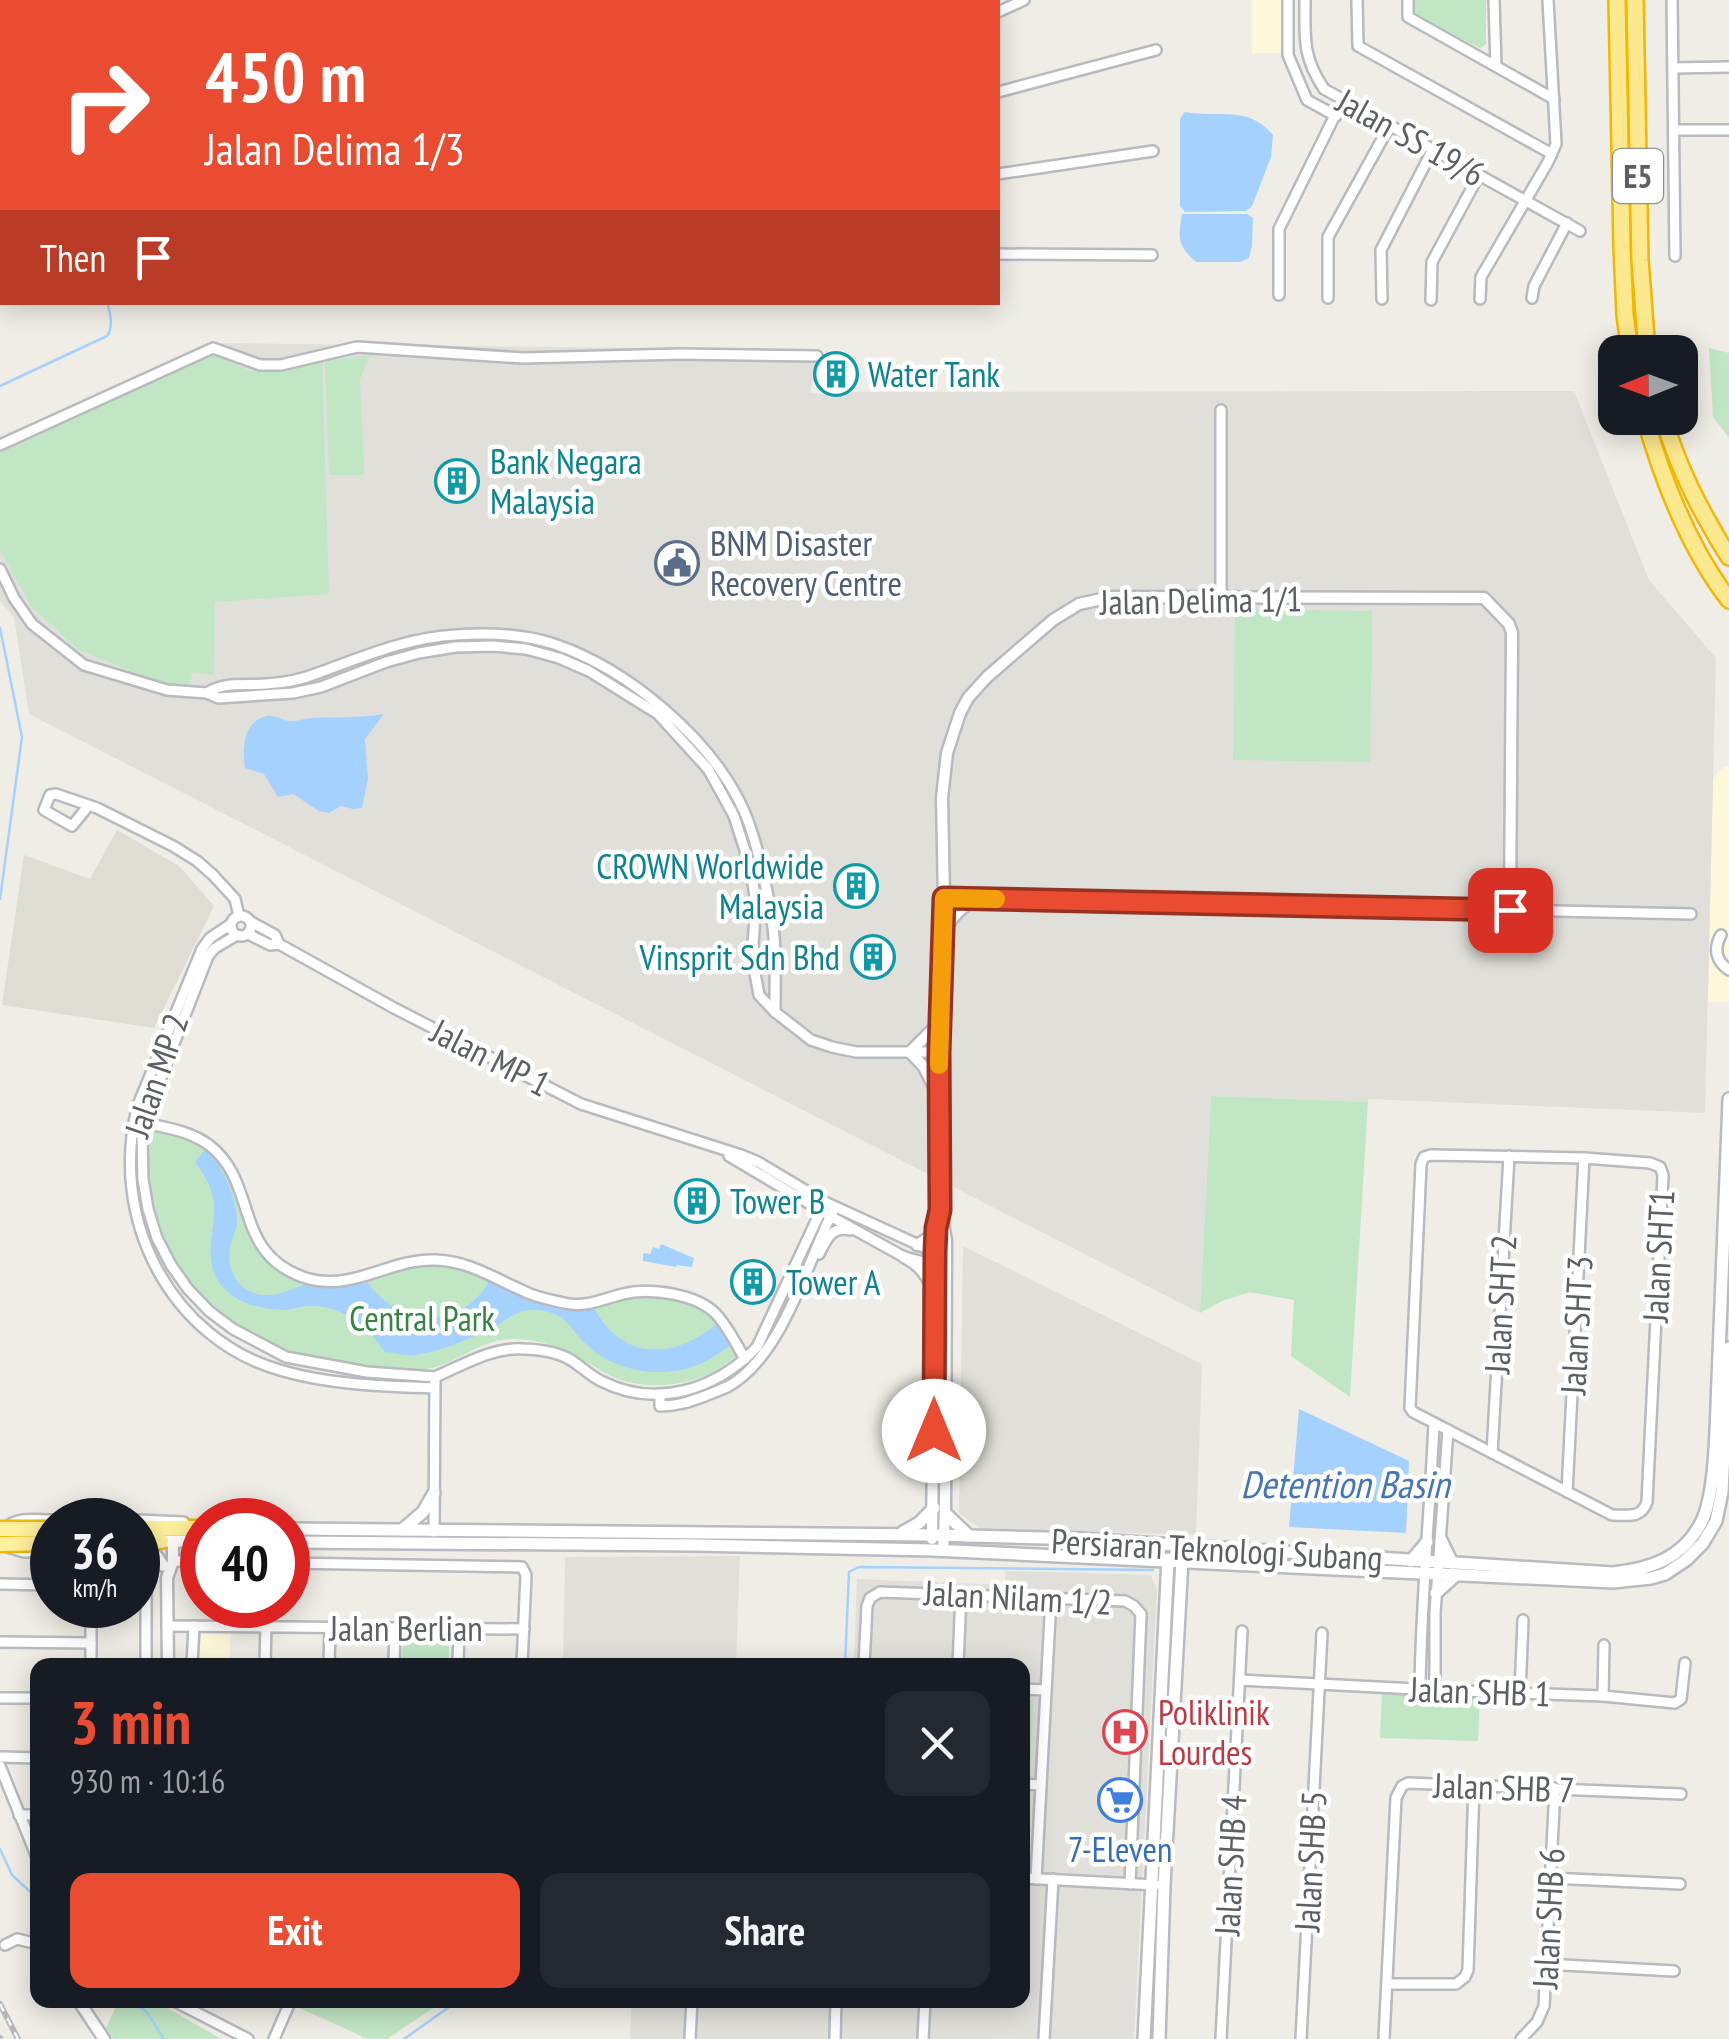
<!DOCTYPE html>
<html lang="en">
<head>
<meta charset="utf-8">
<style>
  body { margin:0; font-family:"PT Sans Narrow",sans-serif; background:#242831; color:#f1f3f6; height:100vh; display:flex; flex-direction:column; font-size:38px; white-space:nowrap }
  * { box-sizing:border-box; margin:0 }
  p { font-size:32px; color:#9ea1a6 }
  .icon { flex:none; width:55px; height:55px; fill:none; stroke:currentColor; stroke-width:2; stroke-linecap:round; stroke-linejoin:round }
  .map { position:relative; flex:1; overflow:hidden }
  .side { position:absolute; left:30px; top:1658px; width:1000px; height:350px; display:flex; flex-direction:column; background:#171b24; border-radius:20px; box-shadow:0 5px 25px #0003 }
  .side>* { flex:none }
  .banner { position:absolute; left:0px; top:0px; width:1000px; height:305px; box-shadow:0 5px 25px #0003; background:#e94c31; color:#fff; overflow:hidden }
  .needle { width:65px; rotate:269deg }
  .fabs { position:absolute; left:1598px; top:335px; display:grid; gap:20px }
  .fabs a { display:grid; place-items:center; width:100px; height:100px; border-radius:20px; background:#171b24; box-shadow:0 5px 25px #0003; font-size:50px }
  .speed { position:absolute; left:30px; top:1498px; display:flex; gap:20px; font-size:50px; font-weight:700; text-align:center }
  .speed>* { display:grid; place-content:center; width:130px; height:130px; border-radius:50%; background:#171b24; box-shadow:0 5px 25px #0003; line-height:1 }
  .speed small { font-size:25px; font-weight:400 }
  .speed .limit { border:15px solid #d22; background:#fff; color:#111 }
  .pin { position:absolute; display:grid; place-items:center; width:85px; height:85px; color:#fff; margin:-42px; border-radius:20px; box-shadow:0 5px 15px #0006 }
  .me { position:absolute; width:110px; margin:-55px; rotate:0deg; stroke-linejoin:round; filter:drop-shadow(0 0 8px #0008) }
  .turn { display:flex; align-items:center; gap:35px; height:210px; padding:0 40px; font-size:45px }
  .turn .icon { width:130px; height:130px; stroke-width:2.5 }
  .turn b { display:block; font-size:70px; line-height:85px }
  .then { display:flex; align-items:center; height:95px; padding:0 40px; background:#0003; gap:20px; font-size:38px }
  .round { display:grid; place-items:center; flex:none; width:105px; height:105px; border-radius:20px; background:#242831 }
  .headline { display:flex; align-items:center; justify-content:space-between; height:170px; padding:0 40px }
  h1 { font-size:60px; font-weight:700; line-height:75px; color:#e94c31 }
  .button { display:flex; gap:20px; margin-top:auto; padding:20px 40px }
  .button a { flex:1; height:115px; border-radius:20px; background:#e94c31; color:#fff; font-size:40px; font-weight:700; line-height:115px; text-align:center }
  .button a+a { background:#242831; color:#f1f3f6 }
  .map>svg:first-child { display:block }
</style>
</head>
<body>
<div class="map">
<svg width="1729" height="2039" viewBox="0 0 1729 2039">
  <rect width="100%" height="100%" fill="#efede5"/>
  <g fill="#fef8db">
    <rect x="1252" y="0" width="33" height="53"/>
    <path d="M1724,766H1729V1002H1708L1713,778Z"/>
    <path d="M196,1629H231L229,1665H195Z"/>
  </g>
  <g fill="#e0dfd9">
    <path d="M218,343L819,350L810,393L835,395L845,392L1574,391L1649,580L1716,658L1705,1113L1369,1099L1368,1102L1211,1096L1200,1313L29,714L14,617L0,601V440Z"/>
    <path d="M963,1246L1202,1364L1196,1535L979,1528L959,1513Z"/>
    <path d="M740,1556L736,1665H563L565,1557Z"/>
    <path d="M1006,1571L1151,1575L1157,1591L1134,2039H630L632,2000H1022V1665H854L857,1579L1004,1585Z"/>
  </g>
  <path fill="#dfdcd3" d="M117,830L179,866L214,906L154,1028L2,1005L24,855L90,879Z"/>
  <g fill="#c1e6c4">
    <path d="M1412,0H1486V44L1480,48L1412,14Z"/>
    <path d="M1709,348L1729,353V438L1713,417Z"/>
    <path d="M212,354L251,371L322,361L329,594L215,602L214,675L192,672L190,691L134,672L77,649L31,606L0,550V453L193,359Z"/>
    <path d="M374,355L367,361L360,380L364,475H329L325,361Z"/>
    <path d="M1235,609L1372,611L1370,762L1233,760Z"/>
    <path d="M1211,1096L1368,1102L1350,1397L1291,1356L1294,1300L1250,1292L1222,1301L1200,1313Z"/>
    <path d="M157,1129L171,1130L208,1146L228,1172L238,1194L246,1225L256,1246L279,1269L308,1283L387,1275L426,1265L449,1266L490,1280L524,1296L546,1302L593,1306L630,1298L653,1295L669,1298L704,1309L720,1321L739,1354C729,1361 719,1370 707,1375C676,1388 635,1390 605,1373C575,1355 549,1339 514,1339C478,1339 455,1367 421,1370C393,1372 366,1368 338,1363C219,1342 143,1261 149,1138Z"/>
    <path d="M403,1637L449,1639V1660L402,1659Z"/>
    <path d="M1382,1693L1480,1698L1478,1741L1380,1738Z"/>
    <path d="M1023,1700H1033L1030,1772L1023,1771Z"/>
    <path d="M119,2000H154L221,2039H113L106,2028Z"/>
    <path d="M297,2000H445L387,2039H368L295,2006Z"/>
  </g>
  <g fill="#a5d1ff">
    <path d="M1185,112C1221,118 1248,105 1273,135L1271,157L1252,206L1246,211L1185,212L1180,206V119Z"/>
    <path d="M1182,214H1247L1253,218L1252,246L1249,258L1240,262H1196C1177,245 1178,238 1182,214Z"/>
    <path d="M384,714L365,739L368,779L362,808L353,809L341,806L329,813L319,811L293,794L278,797L264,774L245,768C242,749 243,721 267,716C276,715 281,720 289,721C296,722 306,718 313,718C337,717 360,718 384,714Z"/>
    <path d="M207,1147C222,1169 238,1197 237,1225C236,1232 231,1240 230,1247C226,1272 240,1295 266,1295C283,1296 296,1286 311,1283C328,1279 348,1280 365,1279C398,1328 459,1334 490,1280C526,1300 553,1303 593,1306C622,1363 676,1360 720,1321L734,1343C725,1349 717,1355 708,1360C671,1381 616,1374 586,1344C570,1330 570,1317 545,1311C517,1305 510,1320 488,1330C466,1340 440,1352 415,1355C406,1356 395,1353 385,1352C367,1326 343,1305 309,1306C301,1306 294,1309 286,1310C267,1310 242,1305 228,1292C196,1264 219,1230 213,1197C210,1184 203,1173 195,1162Z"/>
    <path d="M661,1244L694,1258L692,1267L677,1265L676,1267L643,1261V1253L650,1254L653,1247L659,1249Z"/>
    <path d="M1299,1409L1409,1461L1406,1533L1289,1527Z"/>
  </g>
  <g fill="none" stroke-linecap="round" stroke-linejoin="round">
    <g stroke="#a5d1ff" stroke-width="2.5">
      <path d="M0,233L2,227"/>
      <path d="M0,282H2"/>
      <path d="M0,386L107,336C114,326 110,313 107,302"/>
      <path d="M0,628L22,737L0,899"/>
      <path d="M845,1665L849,1572L859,1567L1153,1570"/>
      <path d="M0,1849L12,1875L38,1899"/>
      <path d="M129,2000L147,2012L164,2039"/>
      <path d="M404,2039L459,2000"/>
    </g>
    <g stroke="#b7babe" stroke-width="14">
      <g id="minor">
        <path d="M34,0L36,2"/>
        <path d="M739,0L740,2"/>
        <path d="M842,0L844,2"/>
        <path d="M935,0L937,2"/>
        <path d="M1288,0V55L1307,100L1336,116"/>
        <path d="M1305,0C1305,38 1302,56 1324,89L1580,231"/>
        <path d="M1357,0L1358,46L1552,154"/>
        <path d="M1408,0V17L1554,99"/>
        <path d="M1494,0L1496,66"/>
        <path d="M1672,0L1675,256"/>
        <path d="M280,2L342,0"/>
        <path d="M656,2V0"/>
        <path d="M998,12L1024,0"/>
        <path d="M1673,68L1729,67"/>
        <path d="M998,92L1156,50"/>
        <path d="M1674,130H1729"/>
        <path d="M998,174L1153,151"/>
        <path d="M998,254L1152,255"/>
        <path d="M1279,295V229L1343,99"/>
        <path d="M1328,298V237L1390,125"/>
        <path d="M1532,298L1534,286L1567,223"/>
        <path d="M1382,299L1381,250L1433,149"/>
        <path d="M1480,299L1481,277L1548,162L1556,144L1548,0"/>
        <path d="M1431,300L1432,262L1479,175"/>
        <path d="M0,445L213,348L260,365H281L357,347L523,358L680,354L817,356"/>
        <path d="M0,569L14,598L32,624L84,665L167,690L207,693L218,698L293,693L321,687L386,662L419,653L455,647L493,646L526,649L559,658L589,671L658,714L708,769L716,783L734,816L751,869L756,904L752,957L759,995L775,1012L811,1040L832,1047L856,1052H939"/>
        <path d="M1221,596V410"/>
        <path d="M207,693C224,681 246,686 266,684C284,683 301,680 318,673C362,657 409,637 456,635C487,633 524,634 554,644C628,669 712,739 744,811C757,840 771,904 774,936C776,961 775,987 775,1012"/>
        <path d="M89,805L72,826L44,810L50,795L56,794L97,808L173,846L197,861L213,875L235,899L239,916"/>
        <path d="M1510,910L1691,914"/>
        <circle cx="241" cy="926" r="10"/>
        <path d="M251,922L275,935L279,944L394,1008L581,1104L741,1155L758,1162L825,1202L945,1257"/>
        <path d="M231,924L210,938L202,949L138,1105C108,1216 169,1340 283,1371C332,1385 383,1386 434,1388"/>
        <path d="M248,934L270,945L279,944"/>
        <path d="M237,935L215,948L208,956L149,1108L142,1137L143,1179L148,1209L157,1238L171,1265L188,1289L209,1311L233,1329L286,1357L367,1372L435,1377"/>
        <path d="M1721,935C1713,949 1716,961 1729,970"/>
        <path d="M145,1123C167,1128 190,1131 209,1145C260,1184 231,1256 309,1279C353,1291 392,1258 436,1260C470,1261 497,1280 528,1293C539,1298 552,1300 564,1303C586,1308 602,1299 623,1294C649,1287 697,1294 716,1314C728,1327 736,1344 745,1359"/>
        <path d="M1431,1155L1584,1158L1650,1163L1660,1167L1663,1175L1647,1502C1641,1519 1628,1515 1612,1515L1413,1412L1410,1408L1421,1164L1424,1157Z"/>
        <path d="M729,1156L830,1216L904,1257L940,1266"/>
        <path d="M819,1254C826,1240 831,1226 850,1230"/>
        <path d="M660,1395V1406C677,1406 689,1402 705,1396C712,1393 720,1390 727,1387C783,1357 807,1261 835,1207"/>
        <path d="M1492,1453L1509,1156"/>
        <path d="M1567,1492L1584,1158"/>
        <path d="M434,1532L435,1377C463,1365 492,1347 523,1349C537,1349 557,1352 569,1359C580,1365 589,1375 601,1381C656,1409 716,1390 757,1347L825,1202"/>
        <path d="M138,1559L144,1561L146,1565V1665"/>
        <path d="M173,1561H202"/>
        <path d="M288,1563L522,1567L526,1575L522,1665"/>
        <path d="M0,1584L52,1585"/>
        <path d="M167,1626L524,1629"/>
        <path d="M0,1642L91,1643"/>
        <path d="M91,1665V1605"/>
        <path d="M192,1665L194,1626"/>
        <path d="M265,1665L266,1626"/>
        <path d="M329,1665L330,1627"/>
        <path d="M394,1665L395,1628"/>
        <path d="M458,1665L459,1628"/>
        <path d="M864,1665L867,1606L870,1598L880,1592L1125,1601L1134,1606L1141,1614L1130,1884"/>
        <path d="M958,1665L961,1594"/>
        <path d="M1240,1680L1435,1690L1603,1696L1675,1703L1681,1699L1685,1663"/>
        <path d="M1022,1689L1046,1690"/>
        <path d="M1420,1689C1421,1600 1430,1512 1434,1423"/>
        <path d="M1435,1690V1613L1448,1430"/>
        <path d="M1520,1693L1523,1620"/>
        <path d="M1603,1696L1604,1645"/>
        <path d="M0,1698H38"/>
        <path d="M0,1757L38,1758"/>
        <path d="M0,1766L38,1860"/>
        <path d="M1022,1784L1041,1785"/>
        <path d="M19,1815H38"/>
        <path d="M1022,1878L1156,1885"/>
        <path d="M1550,1878L1680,1884"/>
        <path d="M1036,1879L1051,1598"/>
        <path d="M5,1945L17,1939L38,1944"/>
        <path d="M1545,1964L1674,1971"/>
        <path d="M1388,1984H1456L1465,1977L1468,1970L1474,1785"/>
        <path d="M172,2000L248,2039"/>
        <path d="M274,2039L291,2000"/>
        <path d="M690,2039L692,2000"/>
        <path d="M835,2039L836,2000"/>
        <path d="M923,2039L925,2000"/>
        <path d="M1044,2039L1053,1879"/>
        <path d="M1221,2039L1242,1631"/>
        <path d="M1301,2039L1322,1633"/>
        <path d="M1384,2039L1396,1798L1402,1786L1408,1783L1681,1794"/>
        <path d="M1521,2039L1537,2022L1544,2006L1555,1788"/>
      </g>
    </g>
    <g stroke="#b7babe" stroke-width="15">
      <g id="tertiary">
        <path d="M124,2L127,0"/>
        <path d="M0,103L2,101"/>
        <path d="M945,929C953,917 961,906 976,901"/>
        <path d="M936,1091L924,1067L910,1052L939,1023"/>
        <path d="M917,1245L928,1238L935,1230"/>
        <path d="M904,1257C919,1265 926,1273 933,1290"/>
        <path d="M932,1539L935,1253L939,1216"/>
        <path d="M943,1550L945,1513L946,1241L941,1210L939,1052L944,898L942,798L947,753L960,713L968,698L987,677L1053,620L1079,604L1111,597L1484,598L1509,624L1512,633L1510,910L944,898"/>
        <path d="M168,1665L167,1578L173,1561V1541"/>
        <path d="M78,2000L104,2039"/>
      </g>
    </g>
    <g stroke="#b8bbc0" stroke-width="16">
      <g id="secondary">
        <path d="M945,1513L969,1536"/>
        <path d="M138,1521L183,1523"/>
        <path d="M6,1529C18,1517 36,1521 52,1521"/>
        <path d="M288,1529L932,1535L1082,1539L1613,1573C1650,1569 1682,1559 1701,1523C1717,1493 1716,1417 1718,1380C1722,1287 1726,1193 1729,1099"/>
        <path d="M402,1530L423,1512L434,1493"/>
        <path d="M903,1532L919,1523L934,1508"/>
        <path d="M1441,1540L1452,1563"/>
        <path d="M288,1542L695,1545L932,1550L1613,1582L1651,1578L1665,1574L1686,1560L1703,1543L1716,1521L1722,1492L1729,1348"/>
        <path d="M8,1546L24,1551H52"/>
        <path d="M138,1549H145L161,1541H202"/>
        <path d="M145,1549L157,1557L162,1565"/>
        <path d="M1411,1561L1427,1542"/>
        <path d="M1436,1593L1456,1575"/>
        <path d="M1144,2039L1168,1559"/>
        <path d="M1159,2039L1164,1886L1182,1560"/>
      </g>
    </g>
    <g stroke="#f2b801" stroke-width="19">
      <g id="trunk">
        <path d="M138,1528H202"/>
        <path d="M138,1541H161"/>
      </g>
    </g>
    <g stroke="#f2b801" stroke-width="20">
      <g id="motorway">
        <path d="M1617,0L1622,247L1625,315L1630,352"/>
        <path d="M1635,0L1640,260L1647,352"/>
        <path d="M1645,418C1663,481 1689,548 1729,600"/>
        <path d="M1664,418C1677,467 1702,514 1729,557"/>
      </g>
    </g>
    <use href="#minor" stroke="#fff" stroke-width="9"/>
    <use href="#tertiary" stroke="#fff" stroke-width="10"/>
    <use href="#secondary" stroke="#fff" stroke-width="11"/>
    <use href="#trunk" stroke="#fef09c" stroke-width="14"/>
    <use href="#motorway" stroke="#fce88e" stroke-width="15"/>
    <g stroke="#b5b6b6" stroke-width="6">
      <g id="rail">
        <path d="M0,2004L18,2039"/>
        <path d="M0,2038V2039"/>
      </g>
    </g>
    <use href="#rail" stroke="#fff" stroke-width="2.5" stroke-dasharray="8" stroke-linecap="butt"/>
    <g stroke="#f2b801" stroke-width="19" stroke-linecap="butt">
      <g id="trunk-bridge">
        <path d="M0,1529H52"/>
        <path d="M0,1544L52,1543"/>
      </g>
    </g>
    <use href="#trunk-bridge" stroke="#fef09c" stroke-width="14"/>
  </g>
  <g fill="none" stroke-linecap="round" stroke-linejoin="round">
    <g stroke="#973120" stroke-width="25">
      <path id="route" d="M934,1431L935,1252L936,1228L940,1210L939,1052L944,898L1510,910"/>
    </g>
    <use href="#route" stroke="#e94c31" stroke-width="18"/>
    <path stroke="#f59e0b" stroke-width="18" d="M939,1065L944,898L996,899"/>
  </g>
  <defs>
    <g id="building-ring" transform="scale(2.25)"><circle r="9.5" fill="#fff" stroke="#0f9aa8" stroke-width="1.5"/><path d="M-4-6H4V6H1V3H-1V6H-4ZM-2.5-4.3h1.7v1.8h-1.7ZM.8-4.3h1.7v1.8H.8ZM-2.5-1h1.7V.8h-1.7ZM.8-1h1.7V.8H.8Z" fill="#0f9aa8"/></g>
    <g id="civic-ring" transform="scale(2.25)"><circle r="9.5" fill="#fff" stroke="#5c6f8a" stroke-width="1.5"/><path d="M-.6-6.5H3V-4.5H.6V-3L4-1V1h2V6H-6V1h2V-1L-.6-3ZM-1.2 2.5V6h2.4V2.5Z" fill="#5c6f8a"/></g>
    <g id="hospital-ring" transform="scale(2.25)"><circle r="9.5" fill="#fff" stroke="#e0444e" stroke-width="1.5"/><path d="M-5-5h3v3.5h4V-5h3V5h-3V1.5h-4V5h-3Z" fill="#e0444e"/></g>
    <g id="supermarket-ring" transform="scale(2.25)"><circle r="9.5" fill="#fff" stroke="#3f7fe0" stroke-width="1.5"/><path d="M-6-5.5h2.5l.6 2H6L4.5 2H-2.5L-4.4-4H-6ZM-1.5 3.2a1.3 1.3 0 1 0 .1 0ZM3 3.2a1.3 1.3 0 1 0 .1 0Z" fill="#3f7fe0"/></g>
  </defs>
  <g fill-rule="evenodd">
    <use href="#building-ring" x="836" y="374"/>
    <use href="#building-ring" x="457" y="481"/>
    <use href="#civic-ring" x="677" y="563"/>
    <use href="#building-ring" x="856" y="886"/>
    <use href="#building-ring" x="873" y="957"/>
    <use href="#building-ring" x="697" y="1201"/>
    <use href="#building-ring" x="753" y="1282"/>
    <use href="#hospital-ring" x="1125" y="1732"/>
    <use href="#supermarket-ring" x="1120" y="1800"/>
  </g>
  <g text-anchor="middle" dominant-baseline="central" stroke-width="9" stroke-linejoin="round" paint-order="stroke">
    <rect fill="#fff" stroke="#8d9093" stroke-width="2.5" x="1613" y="149" width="50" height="54" rx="8"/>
    <g font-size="32" font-weight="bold" fill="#5c6065">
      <text x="1638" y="176">E5</text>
    </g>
    <g font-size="35" fill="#5c6065" stroke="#fff">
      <text transform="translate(1411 137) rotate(29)">Jalan SS 19/6</text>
      <text transform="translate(1201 600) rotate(-1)">Jalan Delima 1/1</text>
      <text transform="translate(491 1057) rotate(27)">Jalan MP 1</text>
      <text transform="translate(156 1075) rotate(-71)">Jalan MP 2</text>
      <text transform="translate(1658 1256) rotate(-87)">Jalan SHT1</text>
      <text transform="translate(1500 1304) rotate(-87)">Jalan SHT 2</text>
      <text transform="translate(1576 1325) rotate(-87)">Jalan SHT 3</text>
      <text transform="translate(1217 1549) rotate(3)">Persiaran Teknologi Subang</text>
      <text transform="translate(1018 1597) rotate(3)">Jalan Nilam 1/2</text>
      <text x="406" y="1628">Jalan Berlian</text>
      <text transform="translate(1480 1691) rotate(2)">Jalan SHB 1</text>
      <text transform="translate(1504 1787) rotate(2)">Jalan SHB 7</text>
      <text transform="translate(1310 1861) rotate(-87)">Jalan SHB 5</text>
      <text transform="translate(1230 1865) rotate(-87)">Jalan SHB 4</text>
      <text transform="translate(1548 1918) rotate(-87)">Jalan SHB 6</text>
    </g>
    <g font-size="35" fill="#0d838f" stroke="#fff" text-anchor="start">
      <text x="868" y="374">Water Tank</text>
      <text x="490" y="461">Bank Negara<tspan x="490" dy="40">Malaysia</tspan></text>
      <text x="824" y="866" text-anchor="end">CROWN Worldwide<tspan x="824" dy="40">Malaysia</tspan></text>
      <text x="840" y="957" text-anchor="end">Vinsprit Sdn Bhd</text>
      <text x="730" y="1201">Tower B</text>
      <text x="786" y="1282">Tower A</text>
    </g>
    <g font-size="35" fill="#4e5e75" stroke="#fff" text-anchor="start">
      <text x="710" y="543">BNM Disaster<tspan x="710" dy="40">Recovery Centre</tspan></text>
    </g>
    <g font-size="35" fill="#35843f" stroke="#fff">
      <text x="422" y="1318">Central Park</text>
    </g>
    <g font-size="35" fill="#be3a42" stroke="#fff" text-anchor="start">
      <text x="1158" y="1712">Poliklinik<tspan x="1158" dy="40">Lourdes</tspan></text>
    </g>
    <g font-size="35" fill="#366cbe" stroke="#fff">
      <text x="1120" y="1849">7-Eleven</text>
    </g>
    <g font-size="38" font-style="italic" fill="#4375ba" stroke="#fff">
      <text x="1345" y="1483">Detention Basin</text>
    </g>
  </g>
</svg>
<div class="fabs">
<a><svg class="needle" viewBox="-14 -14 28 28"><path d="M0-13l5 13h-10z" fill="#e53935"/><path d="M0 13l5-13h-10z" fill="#9ea1a6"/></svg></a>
</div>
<div class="speed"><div>36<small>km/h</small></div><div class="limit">40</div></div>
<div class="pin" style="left:1510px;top:910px;background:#d93025"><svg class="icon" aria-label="arrive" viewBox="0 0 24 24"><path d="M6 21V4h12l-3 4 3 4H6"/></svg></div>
<svg class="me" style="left:934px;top:1431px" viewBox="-20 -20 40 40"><circle r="19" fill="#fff"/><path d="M0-13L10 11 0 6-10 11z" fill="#e94c31"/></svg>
<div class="banner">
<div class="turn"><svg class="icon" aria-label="right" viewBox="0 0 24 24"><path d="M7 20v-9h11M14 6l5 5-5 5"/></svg><div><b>450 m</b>Jalan Delima 1/3</div></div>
<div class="then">Then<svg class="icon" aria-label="arrive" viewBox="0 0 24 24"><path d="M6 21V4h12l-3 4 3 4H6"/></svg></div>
</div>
<section class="side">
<div class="headline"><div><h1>3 min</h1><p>930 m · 10:16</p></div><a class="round"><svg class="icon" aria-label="close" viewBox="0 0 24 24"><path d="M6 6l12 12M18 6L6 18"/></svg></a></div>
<div class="button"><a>Exit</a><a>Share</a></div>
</section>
</div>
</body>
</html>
